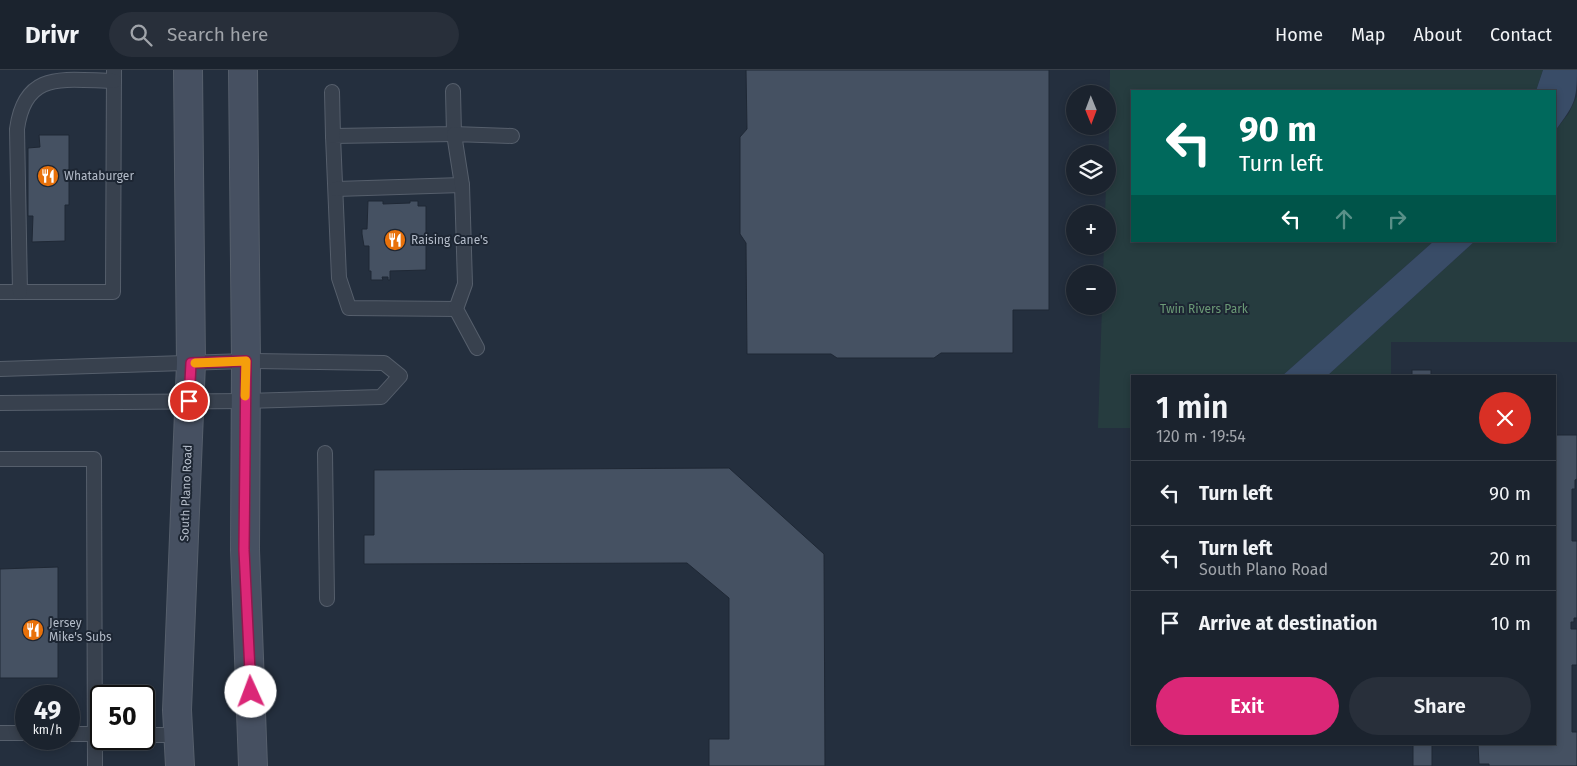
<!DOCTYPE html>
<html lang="en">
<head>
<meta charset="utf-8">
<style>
  body { margin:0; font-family:"Fira Sans",sans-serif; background:#282f3a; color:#f1f3f6; height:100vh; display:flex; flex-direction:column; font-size:19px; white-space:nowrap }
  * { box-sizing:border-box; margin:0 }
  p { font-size:16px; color:#a0a4aa }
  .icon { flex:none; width:28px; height:28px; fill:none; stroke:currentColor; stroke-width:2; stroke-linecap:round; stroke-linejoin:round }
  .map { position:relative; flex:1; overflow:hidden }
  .panel { position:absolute; left:1131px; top:305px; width:425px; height:370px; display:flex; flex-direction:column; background:#1b232e; border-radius:0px; box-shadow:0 2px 8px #0003,0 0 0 1px #39404a }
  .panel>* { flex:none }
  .top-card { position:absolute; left:1131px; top:20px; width:425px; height:152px; border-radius:0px; box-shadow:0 2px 8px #0003,0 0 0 1px #39404a; background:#00695c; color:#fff; overflow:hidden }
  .needle { width:32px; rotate:179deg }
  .tools { position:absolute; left:1066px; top:15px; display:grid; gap:10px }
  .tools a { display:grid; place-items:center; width:50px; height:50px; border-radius:50%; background:#1b232e; box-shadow:0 2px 8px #0003,0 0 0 1px #39404a; font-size:25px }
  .speed { position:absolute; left:15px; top:615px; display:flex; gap:10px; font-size:25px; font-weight:700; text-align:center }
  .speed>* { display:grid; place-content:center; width:65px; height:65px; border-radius:50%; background:#1b232e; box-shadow:0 2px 8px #0003,0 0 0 1px #39404a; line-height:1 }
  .speed small { font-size:12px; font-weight:400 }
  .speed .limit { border:2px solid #111; border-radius:8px; background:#fff; color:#111 }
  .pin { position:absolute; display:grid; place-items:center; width:42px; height:42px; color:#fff; margin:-21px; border:2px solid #fff; border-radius:50%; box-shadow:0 1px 5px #0007 }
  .me { position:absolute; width:55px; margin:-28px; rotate:358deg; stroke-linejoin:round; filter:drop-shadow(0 0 4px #0008) }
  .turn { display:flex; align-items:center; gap:18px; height:105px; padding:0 25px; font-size:22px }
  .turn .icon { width:65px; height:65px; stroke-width:2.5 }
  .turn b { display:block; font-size:35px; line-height:42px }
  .lanes { display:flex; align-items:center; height:48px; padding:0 25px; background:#0003; justify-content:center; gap:25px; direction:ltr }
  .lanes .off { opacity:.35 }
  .round { display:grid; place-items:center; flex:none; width:52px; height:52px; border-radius:26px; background:#282f3a }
  .summary { display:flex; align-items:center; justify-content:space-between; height:85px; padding:0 25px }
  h1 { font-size:30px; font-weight:600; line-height:38px }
  .primary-button { display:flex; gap:10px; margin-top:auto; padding:10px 25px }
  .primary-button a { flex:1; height:58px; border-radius:30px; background:#db2777; color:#fff; font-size:20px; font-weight:600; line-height:58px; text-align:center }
  .primary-button a+a { background:#282f3a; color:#f1f3f6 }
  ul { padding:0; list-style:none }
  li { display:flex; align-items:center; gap:15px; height:65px; padding:0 25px; border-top:1px solid #39404a }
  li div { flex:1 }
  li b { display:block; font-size:19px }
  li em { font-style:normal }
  header { display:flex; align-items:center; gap:30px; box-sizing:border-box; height:70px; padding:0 25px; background:#1b232e; border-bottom:1px solid #39404a }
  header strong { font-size:24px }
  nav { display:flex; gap:28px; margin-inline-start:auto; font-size:18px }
  .search { width:350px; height:45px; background:#282f3a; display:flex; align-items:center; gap:12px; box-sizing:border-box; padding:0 18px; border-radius:28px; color:#a0a4aa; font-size:19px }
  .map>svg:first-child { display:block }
</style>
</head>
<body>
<header>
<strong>Drivr</strong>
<div class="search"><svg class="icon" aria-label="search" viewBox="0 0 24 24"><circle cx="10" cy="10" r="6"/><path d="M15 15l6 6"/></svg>Search here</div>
<nav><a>Home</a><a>Map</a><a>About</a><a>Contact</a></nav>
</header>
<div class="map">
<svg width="1577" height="696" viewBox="0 0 1577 696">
  <rect width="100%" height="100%" fill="#242f3e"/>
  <g fill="#263c3f">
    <path d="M1110,0H1543L1536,21H1132V171H1434L1282,306H1132V358H1098L1102,236H1108V204H1103L1104,176H1108V144H1105L1106,116H1108Z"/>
    <path d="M1577,26V272H1391V306H1327L1475,171H1555V61L1569,43Z"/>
  </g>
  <g fill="#394c67">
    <path d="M1543,0H1577C1577,32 1574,35 1555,61V21H1536Z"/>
    <path d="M1434,171H1475L1327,306H1282Z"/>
  </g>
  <g fill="#455162" stroke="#1f2835">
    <path d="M746,0H1049V240H1013V283H941L934,288H837L831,284H747L746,173L740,164V67L747,59Z"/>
    <path d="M39,65H69V135H65V171L32,172L33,146H28V78L40,77Z"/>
    <path d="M368,131H383V134L410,133V131H418V136H426V200L390,201V210H388V207H382L383,210H371V201H369V176H364L362,164V159H367Z"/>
    <rect x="1412" y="300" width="19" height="6"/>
    <path d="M1555,365H1577V409L1575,410V419H1572V471H1577V548H1574V552H1571V559H1577V595H1572V662H1577V696H1489V694H1479L1478,674H1555Z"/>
    <path d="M729,398L824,484L825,696H709V669H729V528L687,493L364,494V465H374V400Z"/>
    <path d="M58,497V608H0V499Z"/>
    <rect x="1413" y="674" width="19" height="22"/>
  </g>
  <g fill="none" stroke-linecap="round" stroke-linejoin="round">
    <g stroke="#565f6c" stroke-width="16">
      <g id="service">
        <path d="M453,21L454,64L333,66L339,208L349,238L456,239"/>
        <path d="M332,22L333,66"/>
        <path d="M336,119L462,115"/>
        <path d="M0,222H113L114,0"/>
        <path d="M20,222L17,59C25,0 63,10 114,11"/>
        <path d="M477,278L456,239L465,214L462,115L454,64L512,66"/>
        <path d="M0,299L246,291L384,293L400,306L381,327L245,331L0,333"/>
        <path d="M325,383L327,529"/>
        <path d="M0,389H94L95,696"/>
        <path d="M0,663H26"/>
        <path d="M69,664H101"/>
        <path d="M144,665H178"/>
      </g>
    </g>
    <g stroke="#565f6c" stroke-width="30">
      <g id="secondary">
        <path d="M243,0L246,291L245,480L253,696"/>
        <path d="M180,696L177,640L191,293L188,0"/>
      </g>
    </g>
    <use href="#service" stroke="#38414e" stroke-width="14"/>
    <use href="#secondary" stroke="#465061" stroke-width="28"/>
  </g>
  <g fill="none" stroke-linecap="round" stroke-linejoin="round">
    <g stroke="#8e194d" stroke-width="12">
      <path id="route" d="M189,331L191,293L246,291L244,480L251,622"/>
    </g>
    <use href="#route" stroke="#db2777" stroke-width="9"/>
    <path stroke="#f59e0b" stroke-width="9" d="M195,293L246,291L245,326"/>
  </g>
  <defs>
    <g id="restaurant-disc" transform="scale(1.125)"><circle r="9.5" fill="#e8710a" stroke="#1d2633"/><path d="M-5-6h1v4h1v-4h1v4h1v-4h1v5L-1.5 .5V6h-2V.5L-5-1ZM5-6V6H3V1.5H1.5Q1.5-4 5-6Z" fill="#fff"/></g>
  </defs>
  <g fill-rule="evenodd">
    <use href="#restaurant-disc" x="48" y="106"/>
    <use href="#restaurant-disc" x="395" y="170"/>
    <use href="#restaurant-disc" x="33" y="560"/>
  </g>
  <g text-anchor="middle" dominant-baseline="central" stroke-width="4" stroke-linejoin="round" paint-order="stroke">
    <g font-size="12" fill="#b4bcc9" stroke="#1d2633" text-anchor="start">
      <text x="64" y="106">Whataburger</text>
      <text x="411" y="170">Raising Cane's</text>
      <text x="49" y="553">Jersey<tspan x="49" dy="14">Mike's Subs</tspan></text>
    </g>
    <g font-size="12" fill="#6b9a76" stroke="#1d2633">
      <text x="1204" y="239">Twin Rivers Park</text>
    </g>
    <g font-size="12" fill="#b4bcc9" stroke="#1d2633">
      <text transform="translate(186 423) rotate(-88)">South Plano Road</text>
    </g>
  </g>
</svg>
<div class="tools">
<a><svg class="needle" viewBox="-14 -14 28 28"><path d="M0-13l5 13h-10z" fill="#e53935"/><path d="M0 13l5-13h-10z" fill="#a0a4aa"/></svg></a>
<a><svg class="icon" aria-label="layers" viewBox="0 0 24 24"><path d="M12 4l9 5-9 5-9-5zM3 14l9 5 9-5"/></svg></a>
<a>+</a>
<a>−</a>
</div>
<div class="speed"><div>49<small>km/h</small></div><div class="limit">50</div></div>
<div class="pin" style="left:189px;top:331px;background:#d93025"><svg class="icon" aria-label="arrive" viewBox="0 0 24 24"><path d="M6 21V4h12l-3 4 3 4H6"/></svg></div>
<svg class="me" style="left:251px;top:622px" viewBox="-20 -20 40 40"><circle r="19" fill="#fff"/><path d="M0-13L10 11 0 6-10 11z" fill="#db2777"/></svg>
<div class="top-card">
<div class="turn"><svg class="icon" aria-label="left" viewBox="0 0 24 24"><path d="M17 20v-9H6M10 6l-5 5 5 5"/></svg><div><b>90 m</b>Turn left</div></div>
<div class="lanes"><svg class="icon" aria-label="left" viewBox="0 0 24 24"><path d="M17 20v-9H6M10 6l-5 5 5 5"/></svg><svg class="icon off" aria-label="ahead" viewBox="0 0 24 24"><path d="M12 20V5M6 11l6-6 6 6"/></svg><svg class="icon off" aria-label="right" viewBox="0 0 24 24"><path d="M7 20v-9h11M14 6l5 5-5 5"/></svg></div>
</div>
<section class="panel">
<div class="summary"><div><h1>1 min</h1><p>120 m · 19:54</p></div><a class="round" style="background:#d93025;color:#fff"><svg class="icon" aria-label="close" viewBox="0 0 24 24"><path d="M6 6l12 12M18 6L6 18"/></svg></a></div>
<ul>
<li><svg class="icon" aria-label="left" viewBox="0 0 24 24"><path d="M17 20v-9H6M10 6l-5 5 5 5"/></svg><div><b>Turn left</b></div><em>90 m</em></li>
<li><svg class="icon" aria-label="left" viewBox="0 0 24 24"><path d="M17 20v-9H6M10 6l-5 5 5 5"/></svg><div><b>Turn left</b><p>South Plano Road</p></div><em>20 m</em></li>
<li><svg class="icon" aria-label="arrive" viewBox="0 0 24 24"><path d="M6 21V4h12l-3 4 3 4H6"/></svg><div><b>Arrive at destination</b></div><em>10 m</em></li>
</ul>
<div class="primary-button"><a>Exit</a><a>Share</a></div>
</section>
</div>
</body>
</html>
